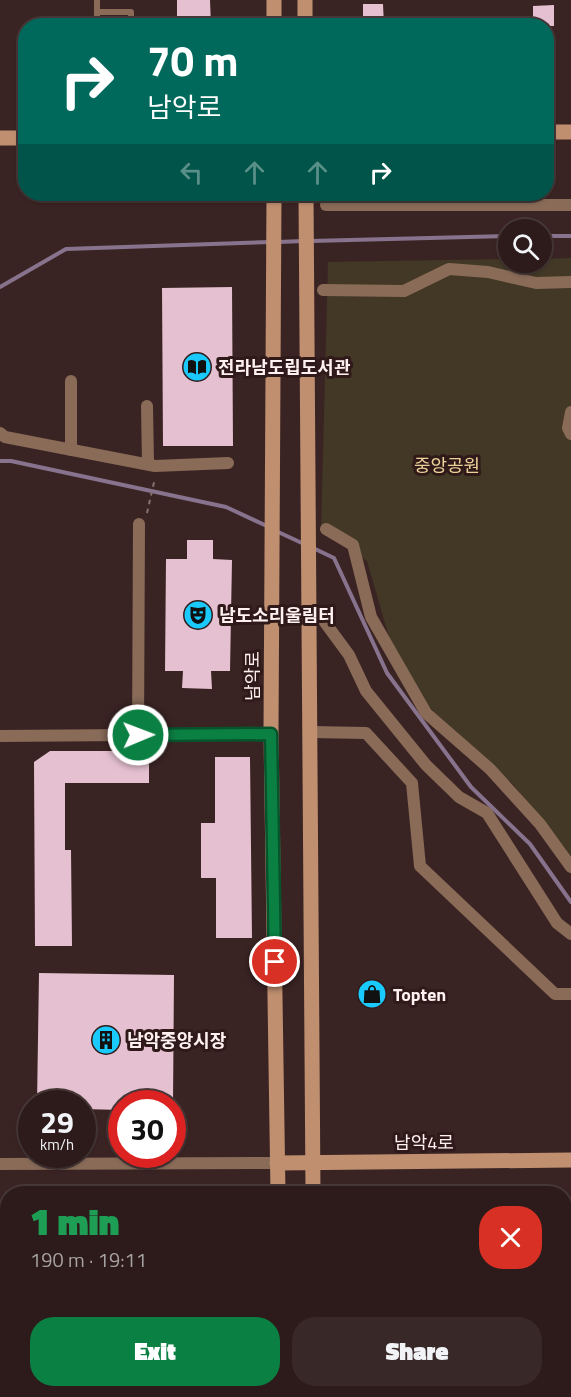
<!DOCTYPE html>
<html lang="en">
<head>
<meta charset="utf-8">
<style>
  body { margin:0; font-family:"Titillium Web","Noto Sans KR",sans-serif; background:#382827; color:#f1f3f6; height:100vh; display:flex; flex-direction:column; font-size:22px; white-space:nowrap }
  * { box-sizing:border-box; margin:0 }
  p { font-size:20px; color:#a6a1a2 }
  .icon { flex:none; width:33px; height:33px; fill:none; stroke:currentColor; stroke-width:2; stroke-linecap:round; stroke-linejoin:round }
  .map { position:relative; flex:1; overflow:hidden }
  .drawer { position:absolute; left:0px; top:1186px; width:572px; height:212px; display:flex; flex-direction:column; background:#2c1b1a; border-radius:24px 24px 0 0; box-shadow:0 2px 4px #0004,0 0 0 2px #483939 }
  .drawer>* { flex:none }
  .hud { position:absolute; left:18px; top:18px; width:536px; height:183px; border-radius:24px; box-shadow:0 2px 4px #0004,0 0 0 2px #483939; background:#00695c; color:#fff; overflow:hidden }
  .tools { position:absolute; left:498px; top:219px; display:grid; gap:12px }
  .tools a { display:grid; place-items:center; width:54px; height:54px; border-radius:50%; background:#2c1b1a; box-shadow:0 2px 4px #0004,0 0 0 2px #483939; font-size:30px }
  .speed { position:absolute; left:18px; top:1090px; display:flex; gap:12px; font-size:30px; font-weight:700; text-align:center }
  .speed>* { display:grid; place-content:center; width:78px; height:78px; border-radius:50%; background:#2c1b1a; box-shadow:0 2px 4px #0004,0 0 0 2px #483939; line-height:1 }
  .speed small { font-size:15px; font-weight:400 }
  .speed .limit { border:9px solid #d22; background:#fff; color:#111 }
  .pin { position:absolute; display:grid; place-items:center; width:51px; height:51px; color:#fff; margin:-26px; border:3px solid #fff; border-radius:50%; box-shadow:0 2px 6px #0007 }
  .me { position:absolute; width:66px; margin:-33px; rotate:89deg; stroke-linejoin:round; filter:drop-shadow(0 0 4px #0008) }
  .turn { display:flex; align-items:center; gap:21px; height:126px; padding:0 30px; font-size:27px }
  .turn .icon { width:78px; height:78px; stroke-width:2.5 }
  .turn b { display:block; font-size:42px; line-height:51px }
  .lanes { display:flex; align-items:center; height:57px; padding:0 30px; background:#0003; justify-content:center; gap:30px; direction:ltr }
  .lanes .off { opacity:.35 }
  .round { display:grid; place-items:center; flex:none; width:63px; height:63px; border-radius:24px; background:#382827 }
  .head { display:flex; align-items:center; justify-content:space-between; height:102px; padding:0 30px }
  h1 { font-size:36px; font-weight:800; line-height:45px; color:#1e9e55 }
  .cta { display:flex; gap:12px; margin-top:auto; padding:12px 30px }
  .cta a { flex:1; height:69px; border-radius:24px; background:#0b8043; color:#fff; font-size:24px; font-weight:800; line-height:69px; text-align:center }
  .cta a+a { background:#382827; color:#f1f3f6 }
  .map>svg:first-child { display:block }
</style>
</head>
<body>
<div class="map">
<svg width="571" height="1397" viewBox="0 0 571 1397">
  <rect width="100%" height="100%" fill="#3a2423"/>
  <path fill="#423825" d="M571,258V859L513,784L402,682L367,561L321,530L328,262L508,259V262H542V259Z"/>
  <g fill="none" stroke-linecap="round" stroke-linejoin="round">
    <g stroke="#88738e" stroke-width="4">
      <path d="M542,236H571"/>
      <path d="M311,241L508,236"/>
      <path d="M278,242L304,241"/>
      <path d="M0,287L66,249L271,242"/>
      <path d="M0,461H11L226,507L269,527"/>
      <path d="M276,531L304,544"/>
      <path d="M311,547L334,558L387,673L471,787L530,844L571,902"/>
    </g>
  </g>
  <g fill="#e5c0d0">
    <path d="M177,0H210L211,26H177Z"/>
    <path d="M363,4H383L384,26H363Z"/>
    <path d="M554,5V26H533V6Z"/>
    <path d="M232,287L233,446H163L162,288Z"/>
    <path d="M187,540H213V559L232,560L230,671H211L212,689L182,688L183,671H165L166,559H187Z"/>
    <path d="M50,751H149V783H65V850H71L72,946H35L34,762Z"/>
    <path d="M215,757H250L252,938H216V878H201V823H215Z"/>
    <path d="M39,973L174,975L173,1104H122V1110L82,1109V1104H37Z"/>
  </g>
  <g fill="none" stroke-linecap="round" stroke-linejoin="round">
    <path stroke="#847271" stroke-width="2" stroke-dasharray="4.5 4.5" stroke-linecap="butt" d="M147,513L155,478"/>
    <g stroke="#896b58" stroke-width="6">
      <path d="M97,0V26"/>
      <path d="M97,12H131V26"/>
    </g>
    <g stroke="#896b58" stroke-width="12">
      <path d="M326,205H571"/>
      <path d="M323,290L404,291L449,269L488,272L536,283L571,282"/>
      <path d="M71,381V450"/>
      <path d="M147,406L148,464"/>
      <path d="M571,412L568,428L571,434"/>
      <path d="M0,433L5,437L155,466L228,463"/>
      <path d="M326,529L353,545L371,617L426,713L490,769L540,824L571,867"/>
      <path d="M324,621L349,655L366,691L426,765L459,797L487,813L557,923L571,934"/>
      <path d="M310,732L366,733L412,783L420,866L555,994H571"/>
      <path d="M138,735L139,524"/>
      <path d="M0,736L271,734"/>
      <path d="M0,1164L277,1163"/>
      <path d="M0,1304H8"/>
      <path d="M564,1311H571"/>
      <path d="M181,1390V1397"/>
      <path d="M78,1397V1390"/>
      <path d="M438,1397L439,1390"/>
    </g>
    <g stroke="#bf8f70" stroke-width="15">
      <path d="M305,0V26"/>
      <path d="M274,26V0"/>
      <path d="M546,132H571"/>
      <path d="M0,138H26"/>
      <path d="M274,194L271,734L278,1194"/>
      <path d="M306,194L313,1194"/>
      <path d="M277,1163L571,1160"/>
      <path d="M281,1390V1397"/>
      <path d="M314,1390V1397"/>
    </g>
  </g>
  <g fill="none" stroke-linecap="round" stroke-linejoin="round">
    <g stroke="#07532c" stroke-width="15">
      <path id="route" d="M138,735L271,734L275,962"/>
    </g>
    <use href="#route" stroke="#0b8043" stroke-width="10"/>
  </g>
  <defs>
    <g id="library-disc" transform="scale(1.5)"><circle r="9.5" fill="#1acafc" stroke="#301a19"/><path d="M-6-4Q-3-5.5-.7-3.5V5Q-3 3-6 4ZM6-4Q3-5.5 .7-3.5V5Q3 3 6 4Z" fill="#111"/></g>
    <g id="theatre-disc" transform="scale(1.5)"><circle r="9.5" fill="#1acafc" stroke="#301a19"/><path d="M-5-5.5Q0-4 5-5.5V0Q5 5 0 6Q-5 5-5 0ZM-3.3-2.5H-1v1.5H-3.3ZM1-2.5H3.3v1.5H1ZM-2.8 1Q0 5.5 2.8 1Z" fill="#111"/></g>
    <g id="shop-disc" transform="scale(1.5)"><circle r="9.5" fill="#1acafc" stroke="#301a19"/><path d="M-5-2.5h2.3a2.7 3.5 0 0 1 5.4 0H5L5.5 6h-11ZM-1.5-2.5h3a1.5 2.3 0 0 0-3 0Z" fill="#111"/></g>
    <g id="building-disc" transform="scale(1.5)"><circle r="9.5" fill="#1acafc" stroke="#301a19"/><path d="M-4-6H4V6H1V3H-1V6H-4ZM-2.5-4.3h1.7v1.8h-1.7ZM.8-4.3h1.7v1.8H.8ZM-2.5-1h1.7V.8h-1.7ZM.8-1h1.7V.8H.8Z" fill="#111"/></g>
  </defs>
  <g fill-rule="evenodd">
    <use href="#library-disc" x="197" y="367"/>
    <use href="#theatre-disc" x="198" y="615"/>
    <use href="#shop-disc" x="372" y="994"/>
    <use href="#building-disc" x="106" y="1040"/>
  </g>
  <g text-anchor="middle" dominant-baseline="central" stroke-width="6" stroke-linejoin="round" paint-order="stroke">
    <g font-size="18" font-weight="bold" fill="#fef1f0" stroke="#301a19" text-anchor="start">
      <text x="218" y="367">전라남도립도서관</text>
      <text x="219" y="615">남도소리울림터</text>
      <text x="393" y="994">Topten</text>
      <text x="127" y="1040">남악중앙시장</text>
    </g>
    <g font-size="18" fill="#ecd19a" stroke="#301a19">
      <text x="447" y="465">중앙공원</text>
    </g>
    <g font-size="18" fill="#fef1f0" stroke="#301a19">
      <text transform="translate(252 676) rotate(-90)">남악로</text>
      <text x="424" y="1142">남악4로</text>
    </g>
  </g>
</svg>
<div class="tools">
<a><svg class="icon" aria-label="search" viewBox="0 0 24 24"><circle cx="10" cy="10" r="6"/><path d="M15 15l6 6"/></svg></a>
</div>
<div class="speed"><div>29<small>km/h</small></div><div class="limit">30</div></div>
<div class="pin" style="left:275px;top:962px;background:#d93025"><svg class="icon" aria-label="arrive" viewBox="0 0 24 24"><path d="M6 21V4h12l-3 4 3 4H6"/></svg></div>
<svg class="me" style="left:138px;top:735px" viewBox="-20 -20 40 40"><circle r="17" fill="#0b8043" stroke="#fff" stroke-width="3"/><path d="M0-11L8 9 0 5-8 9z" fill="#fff"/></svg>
<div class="hud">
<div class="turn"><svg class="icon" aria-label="right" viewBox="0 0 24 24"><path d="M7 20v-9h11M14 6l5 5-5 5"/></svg><div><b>70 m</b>남악로</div></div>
<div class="lanes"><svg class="icon off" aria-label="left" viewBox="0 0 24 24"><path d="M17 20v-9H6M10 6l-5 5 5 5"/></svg><svg class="icon off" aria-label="ahead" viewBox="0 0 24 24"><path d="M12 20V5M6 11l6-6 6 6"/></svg><svg class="icon off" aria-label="ahead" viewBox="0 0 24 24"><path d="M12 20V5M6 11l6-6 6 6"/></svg><svg class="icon" aria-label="right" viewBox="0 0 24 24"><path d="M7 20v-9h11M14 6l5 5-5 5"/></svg></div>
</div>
<section class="drawer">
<div class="head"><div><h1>1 min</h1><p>190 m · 19:11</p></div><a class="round" style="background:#d93025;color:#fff"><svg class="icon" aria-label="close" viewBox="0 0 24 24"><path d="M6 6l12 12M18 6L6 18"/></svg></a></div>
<div class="cta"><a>Exit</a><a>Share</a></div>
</section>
</div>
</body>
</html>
